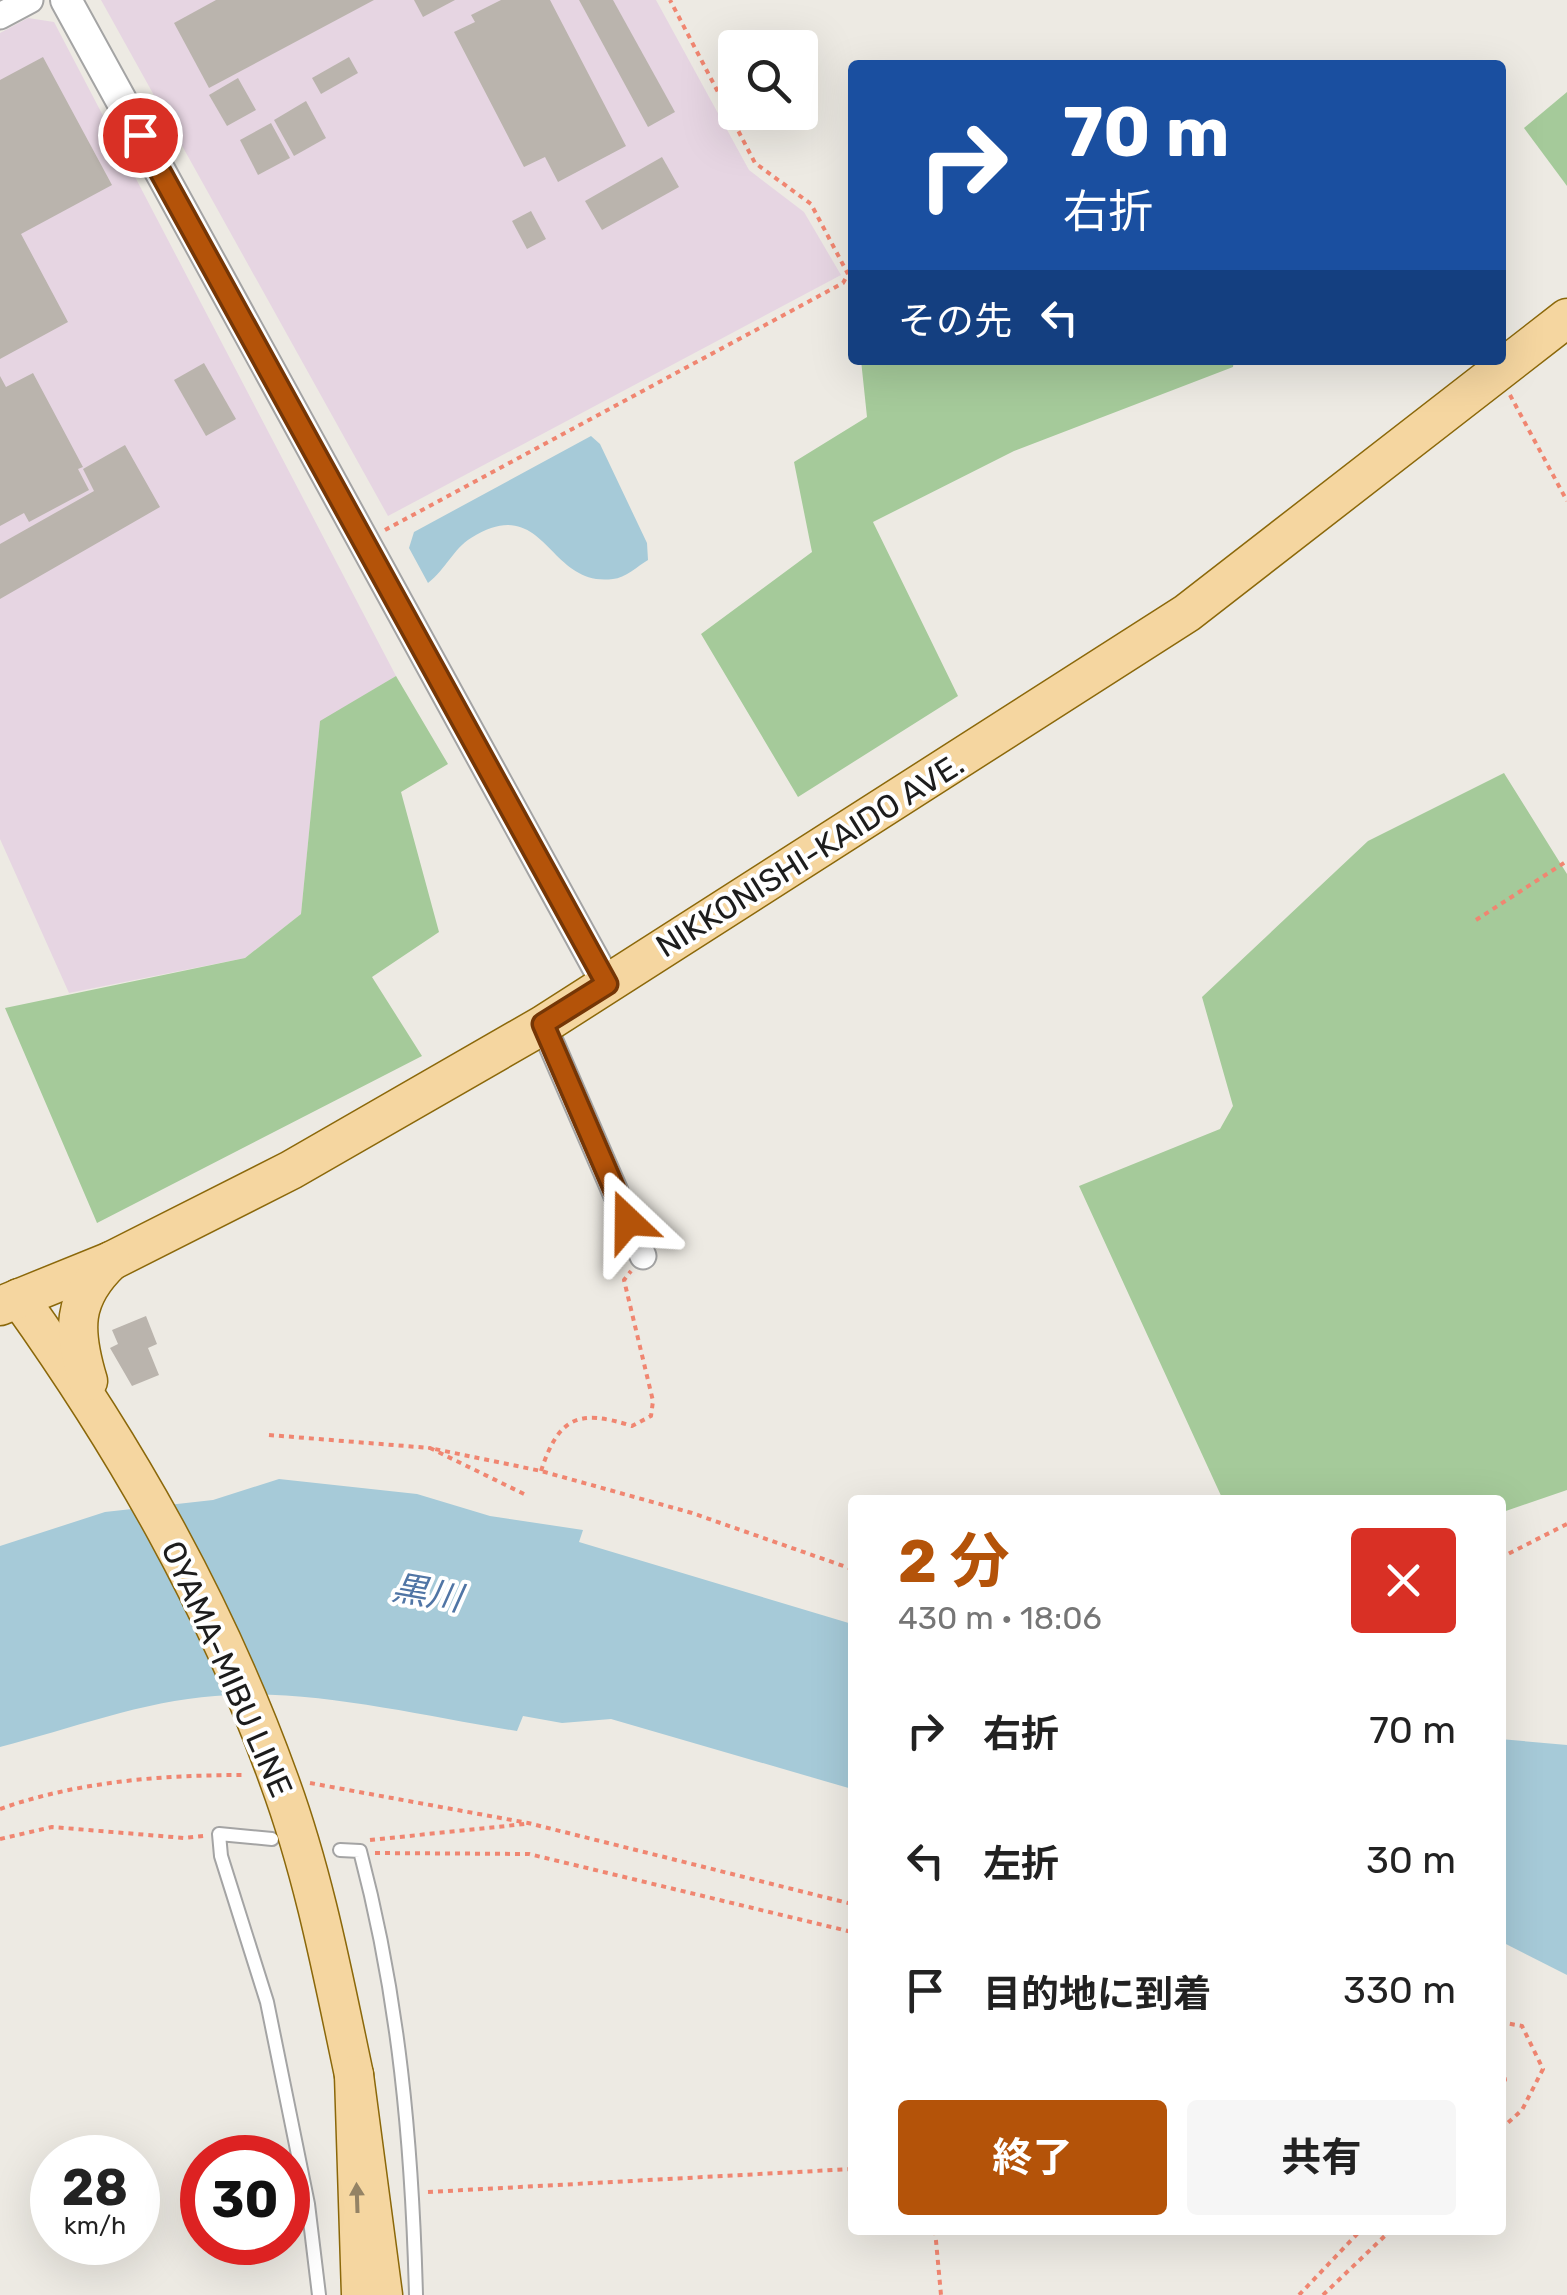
<!DOCTYPE html>
<html lang="ja">
<head>
<meta charset="utf-8">
<style>
  body { margin:0; font-family:Rubik,"Noto Sans JP",sans-serif; background:#f6f6f6; color:#222; height:100vh; display:flex; flex-direction:column; font-size:38px; white-space:nowrap }
  * { box-sizing:border-box; margin:0 }
  p { font-size:32px; color:#767676 }
  .icon { flex:none; width:55px; height:55px; fill:none; stroke:currentColor; stroke-width:2; stroke-linecap:round; stroke-linejoin:round }
  .map { position:relative; flex:1; overflow:hidden }
  .details { position:absolute; left:848px; top:1495px; width:658px; height:740px; display:flex; flex-direction:column; background:#fff; border-radius:10px; box-shadow:0 10px 40px #0002 }
  .details>* { flex:none }
  .guide { position:absolute; left:848px; top:60px; width:658px; height:305px; border-radius:10px; box-shadow:0 10px 40px #0002; background:#1a4fa0; color:#fff; overflow:hidden }
  .controls { position:absolute; left:718px; top:30px; display:grid; gap:20px }
  .controls a { display:grid; place-items:center; width:100px; height:100px; border-radius:10px; background:#fff; box-shadow:0 10px 40px #0002; font-size:50px }
  .speed { position:absolute; left:30px; top:2135px; display:flex; gap:20px; font-size:50px; font-weight:700; text-align:center }
  .speed>* { display:grid; place-content:center; width:130px; height:130px; border-radius:50%; background:#fff; box-shadow:0 10px 40px #0002; line-height:1 }
  .speed small { font-size:25px; font-weight:400 }
  .speed .limit { border:15px solid #d22; background:#fff; color:#111 }
  .pin { position:absolute; display:grid; place-items:center; width:85px; height:85px; color:#fff; margin:-42px; border:5px solid #fff; border-radius:50%; box-shadow:0 2px 10px #0007 }
  .me { position:absolute; width:110px; margin:-55px; rotate:337deg; stroke-linejoin:round; filter:drop-shadow(0 0 8px #0008) }
  .turn { display:flex; align-items:center; gap:35px; height:210px; padding:0 50px; font-size:45px }
  .turn .icon { width:130px; height:130px; stroke-width:2.5 }
  .turn b { display:block; font-size:70px; line-height:85px }
  .then { display:flex; align-items:center; height:95px; padding:0 50px; background:#0003; gap:20px; font-size:38px }
  .round { display:grid; place-items:center; flex:none; width:105px; height:105px; border-radius:10px; background:#f6f6f6 }
  .overview { display:flex; align-items:center; justify-content:space-between; height:170px; padding:0 50px }
  h1 { font-size:60px; font-weight:700; line-height:75px; color:#b45309 }
  .button { display:flex; gap:20px; margin-top:auto; padding:20px 50px }
  .button a { flex:1; height:115px; border-radius:10px; background:#b45309; color:#fff; font-size:40px; font-weight:700; line-height:115px; text-align:center }
  .button a+a { background:#f6f6f6; color:#222 }
  ul { padding:0; list-style:none }
  li { display:flex; align-items:center; gap:30px; height:130px; padding:0 50px }
  li div { flex:1 }
  li b { display:block; font-size:38px }
  li em { font-style:normal }
  .map>svg:first-child { display:block }
</style>
</head>
<body>
<div class="map">
<svg width="1567" height="2295" viewBox="0 0 1567 2295">
  <rect width="100%" height="100%" fill="#edeae3"/>
  <g fill="#e6d5e2">
    <path d="M101,0H656L749,170L804,212L841,275L388,516Z"/>
    <path d="M28,18L54,22L396,676L320,722L301,914L245,958L69,993L0,839V33Z"/>
  </g>
  <g fill="#a5ca9a">
    <path d="M1567,92V186L1524,128Z"/>
    <path d="M861,360H1234L1233,367L1014,451L873,522L958,696L798,797L701,634L812,552L794,462L867,417Z"/>
    <path d="M396,676L448,764L401,792L439,932L372,977L422,1056L97,1223L5,1008L245,958L301,914L320,721Z"/>
    <path d="M1504,773L1567,874V1490L1500,1513V1500H1223L1079,1186L1220,1129L1233,1106L1202,997L1368,841Z"/>
  </g>
  <g fill="#a6cad8">
    <path d="M591,436L600,444L647,543L648,560C638,566 625,578 613,579C547,588 546,491 471,538C454,548 446,569 428,583L409,548L414,532Z"/>
    <path d="M279,1479L417,1494L490,1516L583,1530L579,1542L852,1624V1789L611,1719L562,1723L523,1716L517,1731C419,1716 314,1688 215,1696C143,1701 70,1729 0,1747V1546L105,1512L213,1500Z"/>
    <path d="M1500,1739L1567,1745V1975L1500,1941Z"/>
  </g>
  <g fill="#bab4ad">
    <path d="M216,0H374L209,88L174,23Z"/>
    <path d="M414,0H455L423,17Z"/>
    <path d="M501,0H550L626,146L558,182L545,157L524,167L454,32L475,22L471,15Z"/>
    <path d="M579,0H613L675,112L648,127Z"/>
    <path d="M43,57L112,185L21,234L68,322L0,359V80Z"/>
    <path d="M349,57L358,73L321,94L312,78Z"/>
    <path d="M238,78L256,110L227,126L209,95Z"/>
    <path d="M306,101L326,138L294,156L274,120Z"/>
    <path d="M271,123L290,158L258,175L240,140Z"/>
    <path d="M662,157L679,187L602,230L585,201Z"/>
    <path d="M531,211L546,239L527,249L512,221Z"/>
    <path d="M204,363L236,419L206,436L174,380Z"/>
    <path d="M33,373L83,467L78,469L89,490L29,522L24,513L0,526V376L6,387Z"/>
    <path d="M125,445L160,507L0,599V544L94,491L83,469Z"/>
    <path d="M146,1316L157,1344L148,1348L159,1375L132,1386L110,1348L118,1344L112,1330Z"/>
  </g>
  <g fill="none" stroke-linecap="round" stroke-linejoin="round">
    <g stroke="#a4a4a4" stroke-width="16">
      <g id="service">
        <path d="M272,1839L219,1834L221,1856L267,2002L308,2204L319,2295"/>
        <path d="M340,1850L360,1851C399,1998 412,2144 416,2295"/>
      </g>
    </g>
    <g stroke="#a4a4a4" stroke-width="29">
      <g id="minor">
        <path d="M0,16L30,0"/>
        <path d="M543,1025L643,1256"/>
      </g>
    </g>
    <g stroke="#a4a4a4" stroke-width="34">
      <path id="tertiary" d="M66,0L607,984"/>
    </g>
    <g stroke="#8b680a" stroke-width="41">
      <g id="primary">
        <path d="M19,1298C126,1448 216,1605 279,1780C314,1875 333,1976 354,2075"/>
        <path d="M0,1306L111,1261L291,1170L543,1025L1187,613L1567,318"/>
        <path d="M88,1381C73,1331 71,1299 111,1261"/>
        <path d="M361,2295L354,2075L383,2295"/>
      </g>
    </g>
    <g stroke="#f08671" stroke-width="4" stroke-dasharray="5 5" stroke-linecap="butt">
      <path d="M1510,395L1567,501"/>
      <path d="M385,530L843,283L848,274L811,204L755,163L670,0"/>
      <path d="M1476,920L1567,861"/>
      <path d="M269,1435L430,1448"/>
      <path d="M541,1471C559,1416 579,1409 632,1426L651,1416L653,1401L624,1280L631,1271"/>
      <path d="M524,1494L430,1448L541,1471L692,1513L852,1569"/>
      <path d="M1500,1558L1567,1524"/>
      <path d="M310,1783L528,1823L852,1904"/>
      <path d="M0,1809C79,1781 163,1775 246,1775"/>
      <path d="M0,1839L52,1827L184,1838L204,1836"/>
      <path d="M370,1840L525,1824"/>
      <path d="M375,1853L529,1854L852,1932"/>
      <path d="M1500,2022L1522,2026L1543,2069L1522,2110L1500,2130"/>
      <path d="M1500,2058L1505,2080L1500,2085"/>
      <path d="M428,2192L852,2169"/>
      <path d="M935,2230L941,2295"/>
      <path d="M1299,2295L1361,2230"/>
      <path d="M1323,2295L1391,2230"/>
    </g>
    <use href="#service" stroke="#fff" stroke-width="12"/>
    <use href="#minor" stroke="#fff" stroke-width="25"/>
    <use href="#tertiary" stroke="#fff" stroke-width="30"/>
    <use href="#primary" stroke="#f5d6a0" stroke-width="38"/>
  </g>
  <defs><path id="oneway-solid" d="M-6-.8H1V-3.2L6.5 0L1 3.2V.8H-6Z" transform="scale(2.5)"/></defs>
  <use fill="#948365" href="#oneway-solid" transform="translate(357 2198) rotate(-92)"/>
  <g fill="none" stroke-linecap="round" stroke-linejoin="round">
    <g stroke="#753606" stroke-width="25">
      <path id="route" d="M140,135L607,984L543,1024L628,1221"/>
    </g>
    <use href="#route" stroke="#b45309" stroke-width="18"/>
  </g>
  <g text-anchor="middle" dominant-baseline="central" stroke-width="8" stroke-linejoin="round" paint-order="stroke">
    <g font-size="32" fill="#1d1d1d" stroke="#fff">
      <text transform="translate(810 855) rotate(-32)">NIKKONISHI-KAIDO AVE.</text>
      <text transform="translate(227 1669) rotate(66)">OYAMA-MIBU LINE</text>
    </g>
    <g font-size="35" font-style="italic" fill="#5075a5" stroke="#fff">
      <text transform="translate(427 1593) rotate(10)">黒川</text>
    </g>
  </g>
</svg>
<div class="controls">
<a><svg class="icon" aria-label="search" viewBox="0 0 24 24"><circle cx="10" cy="10" r="6"/><path d="M15 15l6 6"/></svg></a>
</div>
<div class="speed"><div>28<small>km/h</small></div><div class="limit">30</div></div>
<div class="pin" style="left:140px;top:135px;background:#d93025"><svg class="icon" aria-label="arrive" viewBox="0 0 24 24"><path d="M6 21V4h12l-3 4 3 4H6"/></svg></div>
<svg class="me" style="left:628px;top:1221px" viewBox="-20 -20 40 40"><path d="M0-17L14 15 0 8-14 15z" fill="#b45309" stroke="#fff" stroke-width="4"/></svg>
<div class="guide">
<div class="turn"><svg class="icon" aria-label="right" viewBox="0 0 24 24"><path d="M7 20v-9h11M14 6l5 5-5 5"/></svg><div><b>70 m</b>右折</div></div>
<div class="then">その先<svg class="icon" aria-label="left" viewBox="0 0 24 24"><path d="M17 20v-9H6M10 6l-5 5 5 5"/></svg></div>
</div>
<section class="details">
<div class="overview"><div><h1>2 分</h1><p>430 m · 18:06</p></div><a class="round" style="background:#d93025;color:#fff"><svg class="icon" aria-label="close" viewBox="0 0 24 24"><path d="M6 6l12 12M18 6L6 18"/></svg></a></div>
<ul>
<li><svg class="icon" aria-label="right" viewBox="0 0 24 24"><path d="M7 20v-9h11M14 6l5 5-5 5"/></svg><div><b>右折</b></div><em>70 m</em></li>
<li><svg class="icon" aria-label="left" viewBox="0 0 24 24"><path d="M17 20v-9H6M10 6l-5 5 5 5"/></svg><div><b>左折</b></div><em>30 m</em></li>
<li><svg class="icon" aria-label="arrive" viewBox="0 0 24 24"><path d="M6 21V4h12l-3 4 3 4H6"/></svg><div><b>目的地に到着</b></div><em>330 m</em></li>
</ul>
<div class="button"><a>終了</a><a>共有</a></div>
</section>
</div>
</body>
</html>
